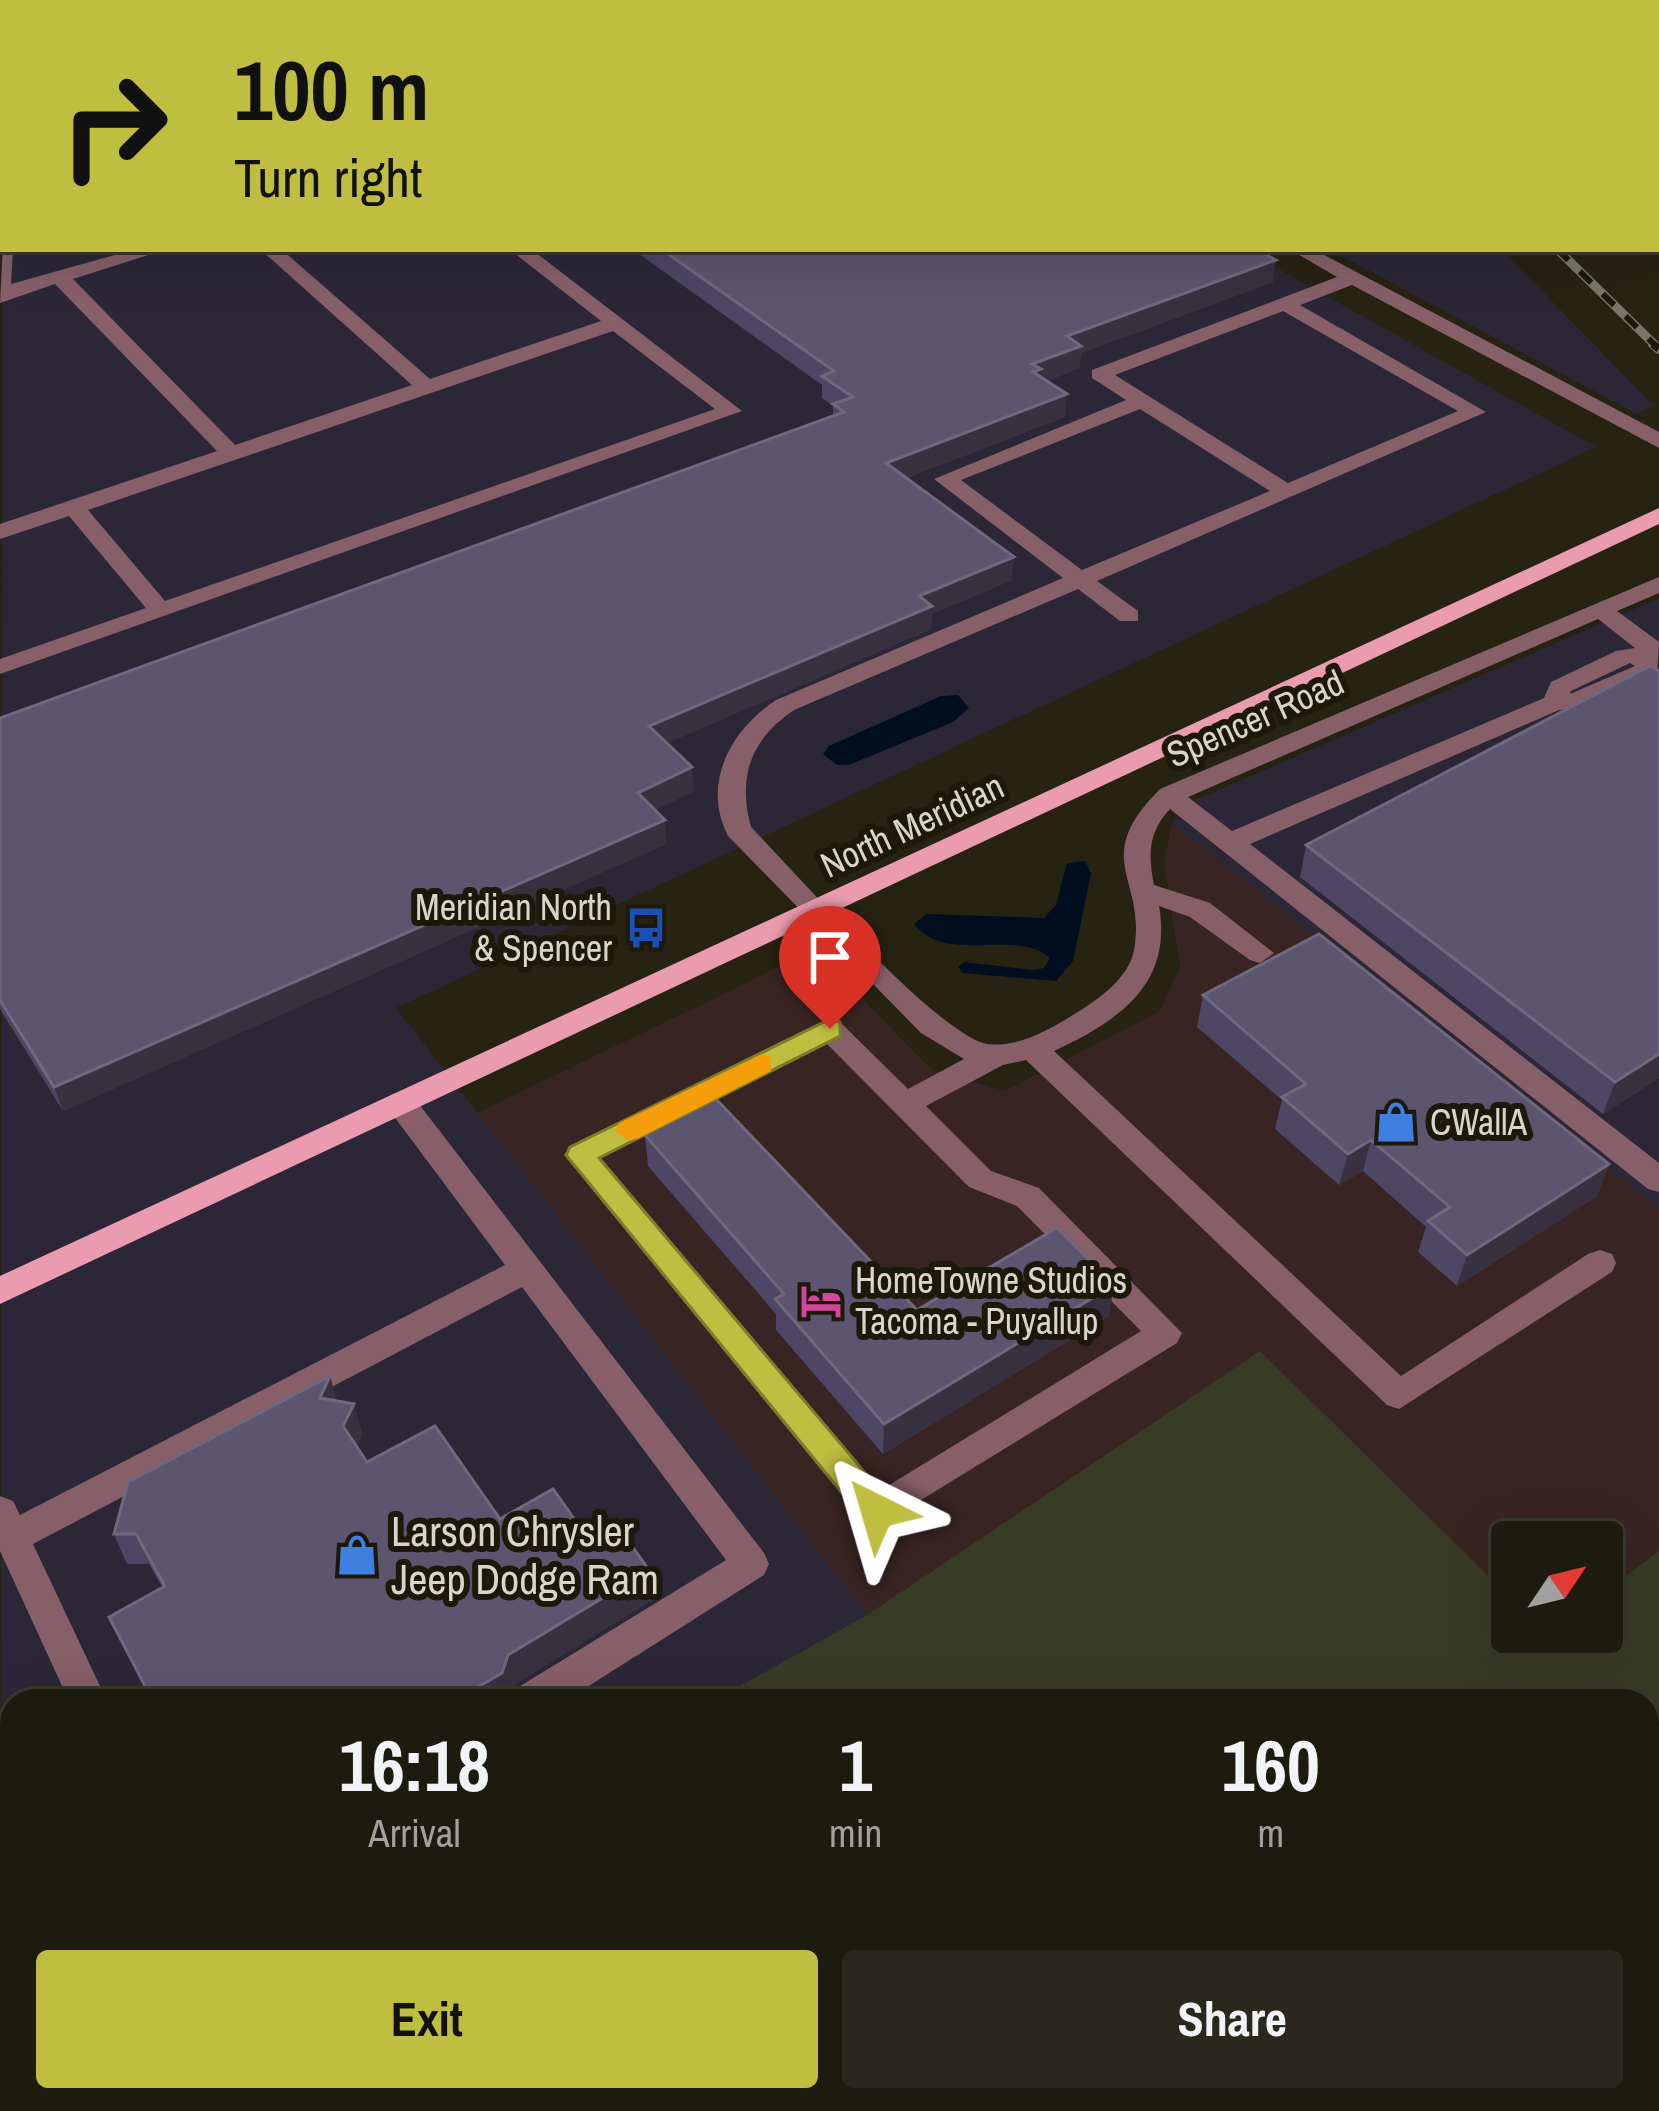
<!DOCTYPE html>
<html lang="en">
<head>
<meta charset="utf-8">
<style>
  body { margin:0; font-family:"Archivo Narrow",sans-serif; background:#2a271c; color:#f1f3f6; height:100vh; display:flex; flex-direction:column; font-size:45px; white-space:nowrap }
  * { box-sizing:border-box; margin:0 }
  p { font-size:39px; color:#a0a19e }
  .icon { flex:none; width:66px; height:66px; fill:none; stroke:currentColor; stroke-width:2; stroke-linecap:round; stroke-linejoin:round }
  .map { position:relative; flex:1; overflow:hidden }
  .details { position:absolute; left:0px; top:1689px; width:1659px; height:423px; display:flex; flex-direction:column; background:#1d1a0e; border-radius:36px 36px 0 0; box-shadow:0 12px 48px #0002,0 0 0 3px #3b382e }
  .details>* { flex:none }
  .banner { position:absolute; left:0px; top:0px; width:1659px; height:252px; box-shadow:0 12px 48px #0002,0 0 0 3px #3b382e; background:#c0be40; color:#111; overflow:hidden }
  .needle { width:78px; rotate:55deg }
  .buttons { position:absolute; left:1491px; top:1521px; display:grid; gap:24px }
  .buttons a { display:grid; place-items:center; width:132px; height:132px; border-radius:12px; background:#1d1a0e; box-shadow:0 12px 48px #0002,0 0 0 3px #3b382e; font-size:60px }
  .pin { position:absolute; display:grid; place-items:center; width:102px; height:102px; color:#fff; margin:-123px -51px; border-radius:50% 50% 50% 0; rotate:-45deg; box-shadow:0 0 12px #0007 }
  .pin .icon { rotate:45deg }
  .me { position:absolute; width:132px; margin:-66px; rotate:320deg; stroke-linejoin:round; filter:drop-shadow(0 0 9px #0008) }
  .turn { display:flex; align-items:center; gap:42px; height:252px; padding:0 36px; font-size:54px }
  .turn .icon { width:156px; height:156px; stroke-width:2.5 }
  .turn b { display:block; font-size:84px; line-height:102px }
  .eta { display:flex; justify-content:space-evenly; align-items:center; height:204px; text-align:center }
  .eta b { font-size:72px; font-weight:700; line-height:84px }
  .primary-button { display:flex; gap:24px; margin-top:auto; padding:24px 36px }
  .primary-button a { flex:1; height:138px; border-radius:12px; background:#c0be40; color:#111; font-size:48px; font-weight:700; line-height:138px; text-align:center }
  .primary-button a+a { background:#2a271c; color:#f1f3f6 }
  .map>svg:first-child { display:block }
</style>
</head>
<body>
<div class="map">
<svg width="1659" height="2111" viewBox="0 0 1659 2111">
  <rect width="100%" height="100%" fill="#272313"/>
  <path fill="#382423" d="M1172,823L1659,1208V1551L1602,1594V1542H1512V1599L1260,1352L867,1615L477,1113L785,964L836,972L932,1070L1005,1091L1160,1011L1180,967L1164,862Z"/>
  <g fill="#2b2737">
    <path d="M3,29V249H1243L1596,447L396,1008L867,1615L713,1701H12V2100H289L284,2111H0Z"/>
    <path d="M1329,249H1501L1654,406L1637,414Z"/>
    <path d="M1659,598V1208L1172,823L1196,800Z"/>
  </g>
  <g fill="#383c27">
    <path d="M1260,1351L1512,1599V1632H1602V1594L1659,1551V1804L1647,1810V1701H713L867,1615Z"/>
    <path d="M289,2100H930L916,2111H284Z"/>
  </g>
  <g fill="#000e1f">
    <path d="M958,695L969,708L953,722L849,765H837L823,754L829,746L941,696Z"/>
    <path d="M1085,861L1091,873L1073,961L1056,981L963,973L958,967L964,962L1034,970L1044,968L1050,958C1015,927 947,966 914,924L926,914L1044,918L1056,905L1067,863Z"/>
  </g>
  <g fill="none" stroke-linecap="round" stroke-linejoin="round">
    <g fill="#865f69" fill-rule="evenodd">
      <path d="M159,0H186L157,3Z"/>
      <path d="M825,0H844L846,3H827Z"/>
      <path d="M1010,0H1035L1008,3Z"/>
      <path d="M3,243V249H13L11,284L136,249H167L73,279L235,445L412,385L260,249H281L430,379L601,321L509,249H531L742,411L0,674V659L146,608L69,516L0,539V524L217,451L55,284L0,303ZM613,331L715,409L165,601L88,510Z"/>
      <path d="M1289,249H1313L1659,432V448L1352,285L1300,305L1486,412L1097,581L1138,611V621H1120L1078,589L794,710C751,739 737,777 751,827C793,870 938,1035 987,1044C1017,1048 1049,1030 1073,1015C1096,1001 1129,979 1134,950C1147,878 1089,860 1160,789L1659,577V593L1617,611L1659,642L1657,674L1591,707L1559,710L1250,844L1659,1163V1192L1648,1189L1170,809C1148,832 1148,855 1154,885L1210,903L1274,953L1260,963L1250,960L1190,917L1159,906C1173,985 1118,1021 1054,1051L1401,1376L1588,1254L1600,1250L1612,1254L1616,1263L1612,1272L1399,1409L1387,1405L1026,1060L1003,1065L926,1106L991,1171L1039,1188L1182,1333L1177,1343L877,1527L864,1522L564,1155L569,1147L830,1018L840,1022L908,1089L964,1059L921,1033L728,836C701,783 731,730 776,700L1063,578L934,479L1126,400L1092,378V370L1337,277ZM1283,311L1458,411L1288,483L1115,375ZM1140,409L1270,491L1082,570L961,480ZM1598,619L1635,648L1616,651L1551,682L1544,698L1232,831L1188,797ZM1630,663L1635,666L1570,694L1571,691ZM827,1044L969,1187L1017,1206L1141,1331L881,1490L601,1158Z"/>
      <path d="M401,1092L412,1095L764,1553L769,1564L764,1575L565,1701H512L517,1688L726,1560L522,1287L33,1544L107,1701H69L0,1551V1496L13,1501L20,1515L505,1265L390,1111L386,1103L390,1095Z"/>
      <path d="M143,2100H190L185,2111H139Z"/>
      <path d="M1095,2100H1143L1147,2111H1100Z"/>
      <path d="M1529,2100H1573L1576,2111H1532Z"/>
    </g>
    <path fill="#eb9baf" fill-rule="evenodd" d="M1659,508V524L0,1304V1276Z"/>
    <g stroke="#797669" stroke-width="9">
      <path id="rail-far1" d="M1557,249L1657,347"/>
    </g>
    <g stroke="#797669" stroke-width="10">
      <path id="rail" d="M1653,344L1659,349"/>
    </g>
    <use href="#rail-far1" stroke="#1d190a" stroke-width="6" stroke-dasharray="16" stroke-linecap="butt"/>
    <use href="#rail" stroke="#1d190a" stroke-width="8" stroke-dasharray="21" stroke-linecap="butt"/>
  </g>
  <g fill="#4d4665">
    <path d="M283,0H799L805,3H287Z"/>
    <path d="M1477,0H1659V26H1657L1659,30V50L1656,51V3H1484Z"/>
    <path d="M632,249H1255L1273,282L1081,353L1079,368L1046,381L1065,417L906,478L1012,580L932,614L931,629L667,743L694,791L655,810L666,844L63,1111L0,1009V718L833,415V406L822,398V385Z"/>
    <path d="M1659,671V1078L1603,1114L1300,877L1306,845Z"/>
    <path d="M1203,995L1609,1164L1597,1196L1457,1286L1418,1252L1426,1227L1363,1171L1339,1185L1275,1129L1282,1100L1197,1027Z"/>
    <path d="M645,1135L917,1310L1109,1316L883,1454L776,1330V1314L648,1166Z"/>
    <path d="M337,1401L354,1404L362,1435L357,1446L367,1462L500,1519L594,1547L652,1600L515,1684L508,1701H151L109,1617L162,1587L149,1564H127L114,1534Z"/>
    <path d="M1659,1996V2101L1647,2087V2010Z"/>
  </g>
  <g fill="#38313f">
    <path d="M1276,260L1273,282L1081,353L1079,368L1039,383L1031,395L1032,364L1067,336Z"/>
    <path d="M1067,394L1065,417L885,486L886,463Z"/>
    <path d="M1014,557L1012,580L932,614L931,629L651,750L649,726L919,596Z"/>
    <path d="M692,767L694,791L640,817L638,793Z"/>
    <path d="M665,820L666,844L63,1111L54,1087Z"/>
    <path d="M1659,1054V1078L1603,1114L1615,1082Z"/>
    <path d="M1371,1140L1363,1171L1339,1185L1348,1154Z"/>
    <path d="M1609,1164L1597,1196L1457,1286L1467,1255Z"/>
    <path d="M1114,1285L1109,1316L883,1454L884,1424Z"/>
    <path d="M330,1376L339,1407L320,1398Z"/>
    <path d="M354,1404L362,1435L352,1456L343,1426Z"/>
    <path d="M649,1570L652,1600L515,1684L508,1701H454L508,1655Z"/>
  </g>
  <g fill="#5c5570" stroke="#70697e" stroke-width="3">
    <path d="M307,0H799L805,3H311Z"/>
    <path d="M1505,0H1659V14L1656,15V3H1511Z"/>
    <path d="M661,249H1255L1276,260L1067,336L1081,346L1032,364L1041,369L1033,372L1067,394L886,463L1014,557L919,596L932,606L649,726L692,767L638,793L665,820L54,1087L0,1000V718L844,412L833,404L853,397L822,376L834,371Z"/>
    <path d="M1650,666L1659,671V1054L1615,1082L1306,845Z"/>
    <path d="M1319,934L1609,1164L1467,1255L1428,1221L1450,1207L1371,1140L1348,1154L1282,1097L1306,1084L1203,995Z"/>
    <path d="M716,1099L917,1310L1057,1228L1114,1285L884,1424L775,1299L784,1294L645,1135Z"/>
    <path d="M330,1376L320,1398L354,1404L343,1426L367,1462L435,1426L500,1519L553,1489L594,1547L621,1531L649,1570L508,1655L502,1673L454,1701H153L109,1617L165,1586L136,1534H114L128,1482Z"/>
    <path d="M929,2100H1000L1008,2111L1022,2100H1084L1092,2111H914Z"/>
  </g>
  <path fill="#c0be40" stroke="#7d7c2a" stroke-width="3" d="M830,1019L840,1022V1036L599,1158L889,1501L893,1511L889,1521H865L566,1155L570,1147Z"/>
  <path fill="#f59e0b" d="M762,1054L771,1057V1071L639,1138L629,1141L615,1131L619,1123Z"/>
  <defs>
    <g id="bus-bare" transform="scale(3.24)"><path d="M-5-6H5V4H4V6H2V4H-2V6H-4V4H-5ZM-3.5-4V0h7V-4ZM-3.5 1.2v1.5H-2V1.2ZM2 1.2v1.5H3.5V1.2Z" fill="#1a4fb4" stroke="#1d190a" stroke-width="2.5" paint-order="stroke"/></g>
    <g id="shop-bare" transform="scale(3.24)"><path d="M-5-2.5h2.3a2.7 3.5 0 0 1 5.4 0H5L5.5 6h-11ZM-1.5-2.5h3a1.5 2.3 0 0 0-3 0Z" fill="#3f7fe0" stroke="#1d190a" stroke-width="2.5" paint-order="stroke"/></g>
    <g id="hotel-bare" transform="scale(3.24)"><path d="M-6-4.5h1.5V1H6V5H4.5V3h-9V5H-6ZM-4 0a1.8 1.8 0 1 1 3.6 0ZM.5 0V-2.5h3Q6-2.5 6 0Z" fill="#d1479c" stroke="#1d190a" stroke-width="2.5" paint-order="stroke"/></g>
  </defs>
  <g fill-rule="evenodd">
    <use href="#bus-bare" x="646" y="928"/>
    <use href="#shop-bare" x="1396" y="1122"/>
    <use href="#hotel-bare" x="821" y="1301"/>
    <use href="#shop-bare" x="357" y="1555"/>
  </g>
  <g text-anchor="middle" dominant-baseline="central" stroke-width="12" stroke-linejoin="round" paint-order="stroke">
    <g font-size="36" fill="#d8d5cb" stroke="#1d190a">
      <text transform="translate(1255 718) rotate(-24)">Spencer Road</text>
      <text transform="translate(912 825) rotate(-25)">North Meridian</text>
    </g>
    <g font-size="36" fill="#d8d5cb" stroke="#1d190a" text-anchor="start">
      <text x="612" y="907" text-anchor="end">Meridian North<tspan x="612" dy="41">&amp; Spencer</tspan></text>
      <text x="1430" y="1122">CWallA</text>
      <text x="855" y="1280">HomeTowne Studios<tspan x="855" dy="41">Tacoma - Puyallup</tspan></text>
    </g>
    <g font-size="42" fill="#d8d5cb" stroke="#1d190a" text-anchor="start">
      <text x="391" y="1531">Larson Chrysler<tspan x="391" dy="48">Jeep Dodge Ram</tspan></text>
    </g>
  </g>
</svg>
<div class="buttons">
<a><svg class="needle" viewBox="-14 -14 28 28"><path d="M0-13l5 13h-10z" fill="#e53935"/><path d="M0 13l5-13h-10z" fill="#a0a19e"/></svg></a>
</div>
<div class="pin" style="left:830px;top:1029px;background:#d93025"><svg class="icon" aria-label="arrive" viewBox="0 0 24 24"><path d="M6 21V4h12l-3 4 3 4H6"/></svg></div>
<svg class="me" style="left:877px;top:1511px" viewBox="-20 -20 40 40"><path d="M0-17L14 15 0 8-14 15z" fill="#c0be40" stroke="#fff" stroke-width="4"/></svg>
<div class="banner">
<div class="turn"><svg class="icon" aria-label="right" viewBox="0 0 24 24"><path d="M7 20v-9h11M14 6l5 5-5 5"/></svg><div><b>100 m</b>Turn right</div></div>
</div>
<section class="details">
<div class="eta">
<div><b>16:18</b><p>Arrival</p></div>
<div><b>1</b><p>min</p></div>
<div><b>160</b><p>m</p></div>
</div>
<div class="primary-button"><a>Exit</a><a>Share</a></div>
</section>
</div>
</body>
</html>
